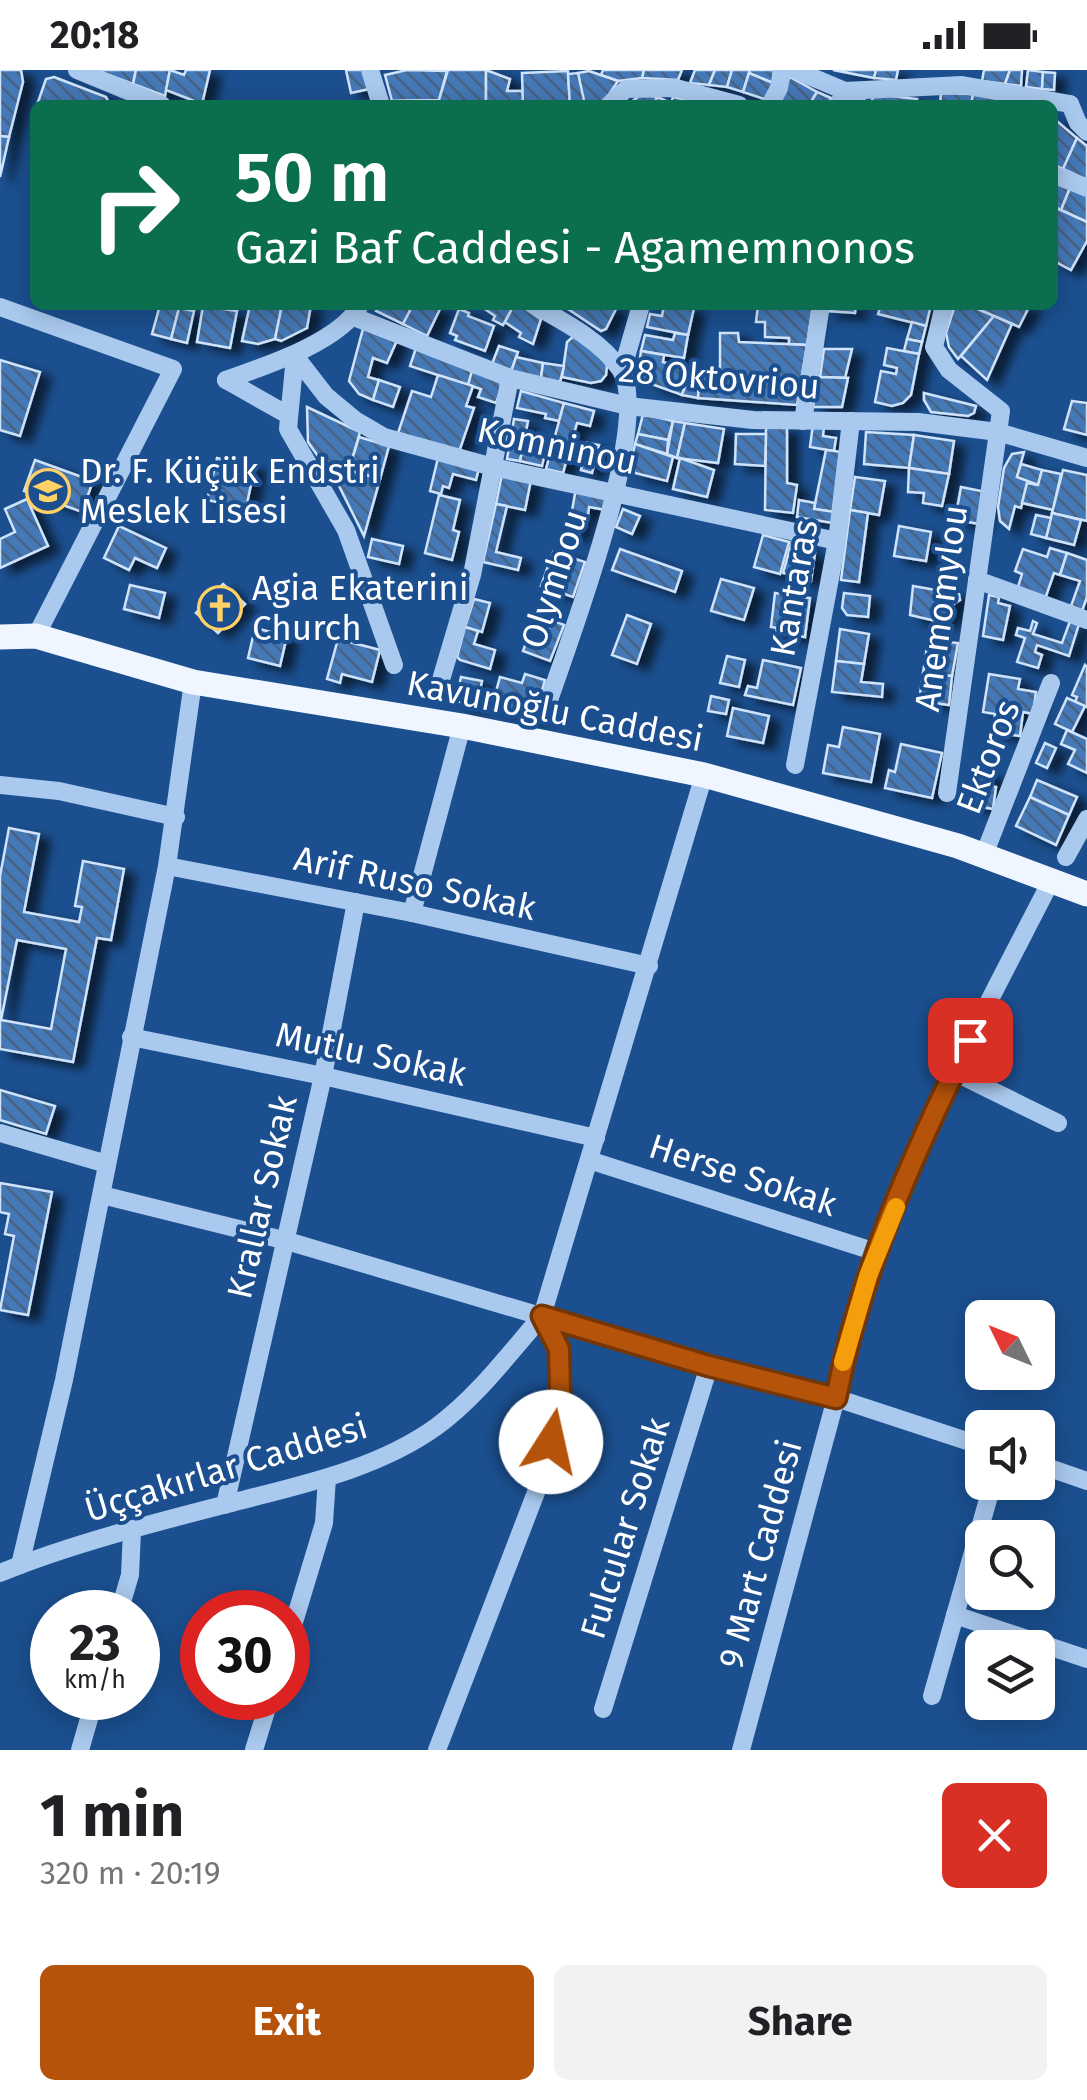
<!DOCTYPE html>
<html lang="en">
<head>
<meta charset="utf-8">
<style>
  body { margin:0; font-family:"Fira Sans",sans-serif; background:#f2f2f2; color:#202124; height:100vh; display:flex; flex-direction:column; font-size:38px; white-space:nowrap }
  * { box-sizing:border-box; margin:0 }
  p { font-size:32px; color:#757577 }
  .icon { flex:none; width:55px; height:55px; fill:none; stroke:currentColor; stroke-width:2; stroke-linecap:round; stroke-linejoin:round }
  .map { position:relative; height:1680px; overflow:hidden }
  .sheet { display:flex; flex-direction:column; background:#fff; flex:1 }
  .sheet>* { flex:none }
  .top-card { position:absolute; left:30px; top:30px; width:1028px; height:210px; border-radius:15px; box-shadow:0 5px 25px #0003; background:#0b6e4f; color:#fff; overflow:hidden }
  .needle { width:65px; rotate:313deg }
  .controls { position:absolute; left:965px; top:1230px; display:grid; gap:20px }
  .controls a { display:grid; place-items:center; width:90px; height:90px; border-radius:15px; background:#fff; box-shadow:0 5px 25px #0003; font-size:50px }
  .speed { position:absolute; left:30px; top:1520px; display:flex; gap:20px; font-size:50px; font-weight:700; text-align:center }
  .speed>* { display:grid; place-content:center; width:130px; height:130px; border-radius:50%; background:#fff; box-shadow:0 5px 25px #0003; line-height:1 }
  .speed small { font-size:25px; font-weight:400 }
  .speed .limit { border:15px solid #d22; background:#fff; color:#111 }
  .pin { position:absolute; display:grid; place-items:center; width:85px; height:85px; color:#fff; margin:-42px; border-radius:20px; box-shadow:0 5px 15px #0006 }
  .me { position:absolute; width:110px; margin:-55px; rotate:10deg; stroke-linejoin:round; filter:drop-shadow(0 0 8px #0008) }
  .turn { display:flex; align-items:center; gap:35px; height:210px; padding:0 40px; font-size:45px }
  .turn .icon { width:130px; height:130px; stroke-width:2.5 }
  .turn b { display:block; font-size:70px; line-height:85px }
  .round { display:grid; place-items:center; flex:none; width:105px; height:105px; border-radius:15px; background:#f2f2f2 }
  .overview { display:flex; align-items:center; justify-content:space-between; height:170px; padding:0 40px }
  h1 { font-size:60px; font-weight:700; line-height:75px }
  .primary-button { display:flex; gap:20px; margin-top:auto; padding:20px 40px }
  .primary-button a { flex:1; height:115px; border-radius:15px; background:#b45309; color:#fff; font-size:40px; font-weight:700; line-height:115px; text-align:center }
  .primary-button a+a { background:#f2f2f2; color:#202124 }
  .status { display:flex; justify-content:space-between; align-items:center; height:70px; padding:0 50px; background:#fff; direction:ltr }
  .status svg { height:28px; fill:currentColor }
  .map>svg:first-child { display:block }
</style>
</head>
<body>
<div class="status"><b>20:18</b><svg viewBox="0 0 49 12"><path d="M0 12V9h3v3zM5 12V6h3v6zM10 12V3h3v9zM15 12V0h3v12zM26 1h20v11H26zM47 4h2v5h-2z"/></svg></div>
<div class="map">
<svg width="1087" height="1680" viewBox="0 0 1087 1680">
  <defs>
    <pattern id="building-back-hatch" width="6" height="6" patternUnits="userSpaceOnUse" patternTransform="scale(2.5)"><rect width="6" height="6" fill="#4478b7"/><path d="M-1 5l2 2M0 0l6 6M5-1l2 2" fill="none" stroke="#486282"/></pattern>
    <filter id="shadow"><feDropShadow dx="11" dy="6" stdDeviation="5" flood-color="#0009"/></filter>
  </defs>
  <rect width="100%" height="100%" fill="#1b4f8f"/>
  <g fill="url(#building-back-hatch)" stroke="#cfe3fa" stroke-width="2.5" fill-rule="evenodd" filter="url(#shadow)">
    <path d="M0,0H21L23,12L9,67L0,66Z"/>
    <path d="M95,0H136L133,14Z"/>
    <path d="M136,0H170L165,26L133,14Z"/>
    <path d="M170,0L184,5L186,0H210L202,34L166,20Z"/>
    <path d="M346,0H363L369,19L351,23Z"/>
    <path d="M407,0L447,1L439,30L392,31L385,5Z"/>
    <path d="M448,0H486V35H394L392,31L439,30Z"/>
    <path d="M486,0L510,9L507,21H523V32L486,35Z"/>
    <path d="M603,0H644L642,8L618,11L601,5Z"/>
    <path d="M644,0H682L678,10L642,8Z"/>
    <path d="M695,0H715L709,15L690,13Z"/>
    <path d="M715,0H732L727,17L709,15Z"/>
    <path d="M732,0H750L743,22L727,17Z"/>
    <path d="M750,0H774L773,13L749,3Z"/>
    <path d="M833,0H876L874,8Z"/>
    <path d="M876,0H898L896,10L874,8Z"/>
    <path d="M984,0H1010L1005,14L982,11Z"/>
    <path d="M1010,0H1022L1021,16L1005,14Z"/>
    <path d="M1028,0L1043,2L1042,19L1026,17Z"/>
    <path d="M568,1L570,35H523L522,3Z"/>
    <path d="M589,1L618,11L602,35L583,34L578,3Z"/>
    <path d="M1043,2L1055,3L1054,20L1042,19Z"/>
    <path d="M578,3L585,35H570L568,4Z"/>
    <path d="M749,3L773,13L767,30L743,22Z"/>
    <path d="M54,7L106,27L110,35H37L46,9Z"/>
    <path d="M790,7L817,22L809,35H775Z"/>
    <path d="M817,22L831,28L828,35H809Z"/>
    <path d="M941,23L973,24L971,35H943L940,34Z"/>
    <path d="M642,24L657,27L654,35H627Z"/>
    <path d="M874,24L917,29L916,35H877L871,33Z"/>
    <path d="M973,24L1002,27L998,35H971Z"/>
    <path d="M657,27L671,33L673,27L705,34L654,35Z"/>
    <path d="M1052,47L1077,68L1063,99L1052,94Z"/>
    <path d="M0,66L9,67L0,107Z"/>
    <path d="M1077,68L1087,76V110L1063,99Z"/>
    <path d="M1055,112L1070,118L1061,140L1052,136Z"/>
    <path d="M1070,118L1087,125V152L1061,140Z"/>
    <path d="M1052,136L1087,152V171L1071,200L1052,190Z"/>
    <path d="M160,235H180L171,269L152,264Z"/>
    <path d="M250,235H282L275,269L258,274L242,271Z"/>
    <path d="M282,235H311L307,258L281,271L275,269Z"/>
    <path d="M379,235H413L403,254L376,241Z"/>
    <path d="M413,235H433L440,239L427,266L403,254Z"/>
    <path d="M479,235H514L503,255L493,250L495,246Z"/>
    <path d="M514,235H520L541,249L533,274L519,267L521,263L505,252Z"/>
    <path d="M562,235H609L616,239L606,259L601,261Z"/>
    <path d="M664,235L694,238L688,265L647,257L650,244L662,246Z"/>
    <path d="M758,235H813L807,275L789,274V268L765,267V252H756Z"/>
    <path d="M828,235H856L855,243L827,241Z"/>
    <path d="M881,235H931L926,256L878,244Z"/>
    <path d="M955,235H969L994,246L958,289L949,277L946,263Z"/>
    <path d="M969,235H1030L1019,257Z"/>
    <path d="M203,236L237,241L230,278L197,272Z"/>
    <path d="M179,238L194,241L187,273L171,269Z"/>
    <path d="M459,239L469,243L468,246L494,256L485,281L455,270L457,266L450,263Z"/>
    <path d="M994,246L1012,254L987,310L961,286Z"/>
    <path d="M912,252L926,256L922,272L907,269Z"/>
    <path d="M364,255L398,268L387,293L373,288L368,307L379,310L373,330L359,324L349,311Z"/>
    <path d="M675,263L688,265L684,288L641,281L645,265L673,270Z"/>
    <path d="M720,263H738L739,272L807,275L797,335L698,328L699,300L720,299Z"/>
    <path d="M575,265L599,280L607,296L606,305L601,311L591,313L562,307L567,272Z"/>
    <path d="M907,269L922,272L919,284L904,281Z"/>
    <path d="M499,276L518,282L511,302L492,294Z"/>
    <path d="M416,278L472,301L468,315L410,296Z"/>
    <path d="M887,278L919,284L911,325L903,333L892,336L875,332L881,301L896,304L897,298L884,295Z"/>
    <path d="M824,279H852L845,308L820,307Z"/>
    <path d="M641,281L664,285L663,292L691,299L682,325L654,315L644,306L639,294Z"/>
    <path d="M516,287L543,293L541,308L511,302Z"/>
    <path d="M0,290L40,302L20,366L0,360Z"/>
    <path d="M543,293L564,296L560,312L541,308Z"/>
    <path d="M691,299L699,300L698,328L682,325Z"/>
    <path d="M472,301L499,310L502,317L496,333L478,327L481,319L468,315Z"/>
    <path d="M438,305L473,316L466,336L474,338L459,382L398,363L412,321L431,327Z"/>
    <path d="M820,307L848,308L842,337H813Z"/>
    <path d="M379,310L400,317L393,337L373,330Z"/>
    <path d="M521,321L564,333L559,351L545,348L546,344L517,338Z"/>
    <path d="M924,323L976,336L974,343L968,346L931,342L924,330Z"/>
    <path d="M1072,331L1087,333V365L1064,359Z"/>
    <path d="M564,333L594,341L590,356L577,353L563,403L546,399Z"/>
    <path d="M307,337L360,362L349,400L380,409L364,466L339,416L308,372Z"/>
    <path d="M643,344L673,351L668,370L638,364Z"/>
    <path d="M514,349L528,351L520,391L507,389Z"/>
    <path d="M673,351L685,353L677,388L667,384Z"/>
    <path d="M685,353L724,359L718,393L677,388Z"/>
    <path d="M813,354L824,356L823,366L836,368L834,381L810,377Z"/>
    <path d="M787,357V413L797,415L793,443L765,440L766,358Z"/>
    <path d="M866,362L914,365L909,398L864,394Z"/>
    <path d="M638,364L668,370L667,384L635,374Z"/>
    <path d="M736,364H766L765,396L735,394Z"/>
    <path d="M914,365L954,371L949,404L909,398Z"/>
    <path d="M359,367L389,376L380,409L349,400Z"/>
    <path d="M587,373L599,375L592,403L581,400Z"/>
    <path d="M635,374L673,387L667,411L635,403L631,392Z"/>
    <path d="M523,378L545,383L542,396L520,391Z"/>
    <path d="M826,380L842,382L835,442L814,439Z"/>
    <path d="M1024,382L1017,407L1028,410L1021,438L1015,436L1009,459L1000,451L998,437L1004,398L1012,384Z"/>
    <path d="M217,388L255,396L246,438L207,430Z"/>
    <path d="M438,388L479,398L476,410L453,404L449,418L443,416L441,424L430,421Z"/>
    <path d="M680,388L714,400L707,427L673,419Z"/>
    <path d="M35,390L93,411L82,442L24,421Z"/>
    <path d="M1021,394L1042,400L1038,415L1017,407Z"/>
    <path d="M909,398L949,404L942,436L923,433L924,423L908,422Z"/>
    <path d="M1042,400L1061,404L1053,440L1022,433L1027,413L1038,415Z"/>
    <path d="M1063,400L1087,405V451L1052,443Z"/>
    <path d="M502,404L531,410L525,440L496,434Z"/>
    <path d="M855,407L885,411L879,445L850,440Z"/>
    <path d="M961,417L986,422L980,454L955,450Z"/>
    <path d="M576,418L608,424L606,440L589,437L588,445L582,444L579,465L568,463Z"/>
    <path d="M439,425L460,430L453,460L459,462L452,490L425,483Z"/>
    <path d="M27,429L48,476L0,498V469L15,462L5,439Z"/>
    <path d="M799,430L815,433L814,439L835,442L833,453L797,447Z"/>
    <path d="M496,434L507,436L496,482L521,488L518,500L483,492Z"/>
    <path d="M623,439L640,446L632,464L616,457Z"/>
    <path d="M850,440L868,443L859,512L841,510Z"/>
    <path d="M1052,443L1081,450L1074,475L1046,468Z"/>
    <path d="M1036,445L1051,448L1046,468L1031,464Z"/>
    <path d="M119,456L166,478L157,498L135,488L129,500L104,488Z"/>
    <path d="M899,456L931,462L926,491L894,486Z"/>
    <path d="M763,465L789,472L780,504L754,497Z"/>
    <path d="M372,469L403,476L399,494L368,487Z"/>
    <path d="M792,471L805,475L803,479L815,483L811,511L783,503Z"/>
    <path d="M1050,478L1067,483L1060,505L1054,503L1045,529L1017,520L1022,504L1015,501L1023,479L1047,487Z"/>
    <path d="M620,479L682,501L675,522L612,500Z"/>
    <path d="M553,482L585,492L573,527L541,516Z"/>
    <path d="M1067,483L1087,490V527L1082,541L1071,536L1080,511L1060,505Z"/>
    <path d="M721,509L754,518L744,550L711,541Z"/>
    <path d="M223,514L245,534L218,563L196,543Z"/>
    <path d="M130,515L165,523L159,548L124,539Z"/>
    <path d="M913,516L959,524L960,530L954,534L950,549L940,552L910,545Z"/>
    <path d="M775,523L810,528L805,567L776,563L777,558L771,557Z"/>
    <path d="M844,523L870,526L868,547L847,545L842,538Z"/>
    <path d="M989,525L999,527L998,533L1010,536L1003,570L983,566Z"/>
    <path d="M474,529L490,533L482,562L465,557Z"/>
    <path d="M627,545L651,554L637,594L612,585Z"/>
    <path d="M552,550L564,555L550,591L523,581L527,570L542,576Z"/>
    <path d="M1033,551L1037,553L1033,564L1062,573L1070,551L1079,554L1069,586L1037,575L1035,582L1042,585L1038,598L1017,592L1025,568L1016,565L1018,558L1030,561Z"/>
    <path d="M465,557L478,561L474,574L495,580L490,599L460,590L457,587Z"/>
    <path d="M255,558L287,566L280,596L248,588Z"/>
    <path d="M840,559L869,564L864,594L836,591Z"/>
    <path d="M338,569L380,580L372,612L342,604L340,613L327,609Z"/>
    <path d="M928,570L958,573L952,606L923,603Z"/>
    <path d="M727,586L745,590L739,617L720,613Z"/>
    <path d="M763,590L801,598L793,635L745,625L748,616L757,618Z"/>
    <path d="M836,591L864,594L861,612L883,614L882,627L832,622Z"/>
    <path d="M1085,595L1087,597V637L1075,632L1077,627L1072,625Z"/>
    <path d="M923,603L952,606L949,635L919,631Z"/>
    <path d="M525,604L545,610L534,648L492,636L500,607L522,613Z"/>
    <path d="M989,604L1020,609L1018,619L1036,622L1033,644L1023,642L1020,666L992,662L995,644L983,642Z"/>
    <path d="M461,607L482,611L477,636L456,631Z"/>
    <path d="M711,626L729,630L726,644L708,641Z"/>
    <path d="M1067,628L1085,636L1072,662L1055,654Z"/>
    <path d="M733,638L769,646L763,673L727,666Z"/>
    <path d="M843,657L880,664L871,712L823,703L828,675L839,677Z"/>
    <path d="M1067,660L1087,669V703L1068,694L1075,680L1061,674Z"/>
    <path d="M1045,673L1056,678L1047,698L1036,693Z"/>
    <path d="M901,674L942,683L932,728L885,718L889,700L895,702Z"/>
    <path d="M976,701L992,704L990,716L996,717L993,739L970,735Z"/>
    <path d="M1037,710L1077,727L1069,745L1030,727Z"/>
    <path d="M1030,727L1069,745L1056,775L1016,756Z"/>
    <path d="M9,758L39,764L24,842L79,852L82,837L75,836L83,791L124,799L111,870L97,868L73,992L0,979V806ZM17,870L66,879L51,959L1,950Z"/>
    <path d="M0,1020L55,1036L46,1064L0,1050Z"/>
    <path d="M0,1113L52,1122L28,1245L0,1240L14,1166L5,1164L9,1144L0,1142Z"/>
  </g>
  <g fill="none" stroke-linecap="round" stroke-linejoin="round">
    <g stroke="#a9c9ee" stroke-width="18">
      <path d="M77,0L162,35"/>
      <path d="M370,0L381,35"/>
      <path d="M795,0L845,21L859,35"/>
      <path d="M1070,34L1078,53L1087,62"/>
      <path d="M609,35L626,19L676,18L739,35"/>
      <path d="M770,35L779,18L782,0"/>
      <path d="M838,35L845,21L962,15L1070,34"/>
      <path d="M1052,104L1087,118"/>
      <path d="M534,235C564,252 600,270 620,299C655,350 565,581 545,642"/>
      <path d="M944,235L934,277L949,300L1001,341L947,723"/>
      <path d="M0,237L173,299L36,566"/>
      <path d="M354,247L510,308L628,336L753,350L918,352L998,362L1087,388"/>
      <path d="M295,286L326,326L355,350L384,367L493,397L837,471"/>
      <path d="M295,286L288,359L346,460L394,595"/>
      <path d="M622,301L641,235"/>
      <path d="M226,310C265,296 340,272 360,235"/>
      <path d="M226,310L288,345"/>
      <path d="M803,351L821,235"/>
      <path d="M977,510L1087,550"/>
      <path d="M440,613L472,505L510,308"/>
      <path d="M795,695L837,471L851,351"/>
      <path d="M0,715L59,721L176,747"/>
      <path d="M984,785L1051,613"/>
      <path d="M1066,787L1087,749"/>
      <path d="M167,796L412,843L649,896"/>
      <path d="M412,843L462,656"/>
      <path d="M131,967L323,1006L596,1068"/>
      <path d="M954,1002L1058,1053"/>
      <path d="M0,1063L107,1094"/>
      <path d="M589,1090L876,1182"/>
      <path d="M102,1125L287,1171L709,1296L836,1328L982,1376"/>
      <path d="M1038,1394L1087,1411"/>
      <path d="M225,1435L323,1006L356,832"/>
      <path d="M20,1495L64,1310L167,796L193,612"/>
      <path d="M0,1503C70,1474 161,1451 235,1432C304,1414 377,1399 436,1357C477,1327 509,1284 542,1246L704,705"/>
      <path d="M119,1542L130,1505L132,1461"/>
      <path d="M955,1545L1087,1589"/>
      <path d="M288,1572L324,1453L327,1408"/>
      <path d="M932,1626L993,1412"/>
      <path d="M603,1639L709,1296"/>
      <path d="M80,1680L95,1628"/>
      <path d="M254,1680L270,1628"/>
      <path d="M437,1680L540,1412C551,1371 565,1326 559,1283C558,1271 548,1257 542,1246"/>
      <path d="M741,1680L836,1328C872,1144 967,975 1052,809"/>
    </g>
    <path stroke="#f0f6ff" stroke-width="25" d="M0,567L36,566L193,612L462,656L704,705L958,776L1087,824"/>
  </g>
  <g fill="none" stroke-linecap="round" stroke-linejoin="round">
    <g stroke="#753606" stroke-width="25">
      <path id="route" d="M551,1372L560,1322L559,1279L542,1246L709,1296L836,1328C860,1204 913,1083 970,970"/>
    </g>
    <use href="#route" stroke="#b45309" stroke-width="18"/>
    <path stroke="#f59e0b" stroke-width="18" d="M843,1292L868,1206L896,1137"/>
  </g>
  <defs>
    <g id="school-ring" transform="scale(2.25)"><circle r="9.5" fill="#1b4f8f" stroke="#ffd166" stroke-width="1.5"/><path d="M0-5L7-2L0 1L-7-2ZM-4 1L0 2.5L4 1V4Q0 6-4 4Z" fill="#ffd166"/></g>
    <g id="church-ring" transform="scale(2.25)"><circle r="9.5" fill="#1b4f8f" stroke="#ffd166" stroke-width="1.5"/><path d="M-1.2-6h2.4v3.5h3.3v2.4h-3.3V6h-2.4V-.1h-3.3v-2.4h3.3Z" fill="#ffd166"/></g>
  </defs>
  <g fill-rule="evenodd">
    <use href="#school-ring" x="48" y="421"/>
    <use href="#church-ring" x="220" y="538"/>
  </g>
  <g text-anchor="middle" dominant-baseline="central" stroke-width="8" stroke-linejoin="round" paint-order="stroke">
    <g font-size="35" fill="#fff" stroke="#1b4f8f">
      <text transform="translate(719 308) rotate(5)">28 Oktovriou</text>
      <text transform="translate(557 376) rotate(12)">Komninou</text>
      <text transform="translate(554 509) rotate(-72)">Olymbou</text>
      <text transform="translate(794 518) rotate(-80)">Kantaras</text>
      <text transform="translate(941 538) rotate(-82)">Anemomylou</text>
      <text transform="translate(555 641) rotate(11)">Kavunoğlu Caddesi</text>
      <text transform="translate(988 687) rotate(-69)">Ektoros</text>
      <text transform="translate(415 813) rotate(12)">Arif Ruso Sokak</text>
      <text transform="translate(371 984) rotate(12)">Mutlu Sokak</text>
      <text transform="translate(743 1105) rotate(18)">Herse Sokak</text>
      <text transform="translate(262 1127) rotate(-77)">Krallar Sokak</text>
      <text transform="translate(226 1398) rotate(-17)">Üççakırlar Caddesi</text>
      <text transform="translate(625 1458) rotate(-73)">Fulcular Sokak</text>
      <text transform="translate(760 1484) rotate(-75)">9 Mart Caddesi</text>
    </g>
    <g font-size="35" fill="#fff" stroke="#1b4f8f" text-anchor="start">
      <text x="80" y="401">Dr. F. Küçük Endstri<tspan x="80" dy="40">Meslek Lisesi</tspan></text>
      <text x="252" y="518">Agia Ekaterini<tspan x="252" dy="40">Church</tspan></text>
    </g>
  </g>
</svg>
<div class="controls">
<a><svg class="needle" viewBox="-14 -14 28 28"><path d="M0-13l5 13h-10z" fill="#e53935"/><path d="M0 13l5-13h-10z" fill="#757577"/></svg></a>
<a><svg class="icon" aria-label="sound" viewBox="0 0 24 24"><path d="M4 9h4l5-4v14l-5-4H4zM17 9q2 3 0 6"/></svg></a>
<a><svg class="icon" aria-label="search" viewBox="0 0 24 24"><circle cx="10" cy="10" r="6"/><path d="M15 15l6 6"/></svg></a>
<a><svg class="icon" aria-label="layers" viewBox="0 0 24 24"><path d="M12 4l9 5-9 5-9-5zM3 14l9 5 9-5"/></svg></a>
</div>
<div class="speed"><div>23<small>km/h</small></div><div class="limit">30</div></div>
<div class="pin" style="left:970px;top:970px;background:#d93025"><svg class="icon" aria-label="arrive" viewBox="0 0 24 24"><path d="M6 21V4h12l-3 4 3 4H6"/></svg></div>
<svg class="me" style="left:551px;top:1372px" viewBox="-20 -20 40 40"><circle r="19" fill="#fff"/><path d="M0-13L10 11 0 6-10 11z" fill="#b45309"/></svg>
<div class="top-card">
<div class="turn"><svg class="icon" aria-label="right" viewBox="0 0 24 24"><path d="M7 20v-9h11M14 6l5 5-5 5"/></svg><div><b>50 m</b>Gazi Baf Caddesi - Agamemnonos</div></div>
</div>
</div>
<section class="sheet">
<div class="overview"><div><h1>1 min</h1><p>320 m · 20:19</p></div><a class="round" style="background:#d93025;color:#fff"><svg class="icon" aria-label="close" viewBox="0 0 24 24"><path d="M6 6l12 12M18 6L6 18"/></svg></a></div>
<div class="primary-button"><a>Exit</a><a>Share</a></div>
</section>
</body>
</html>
